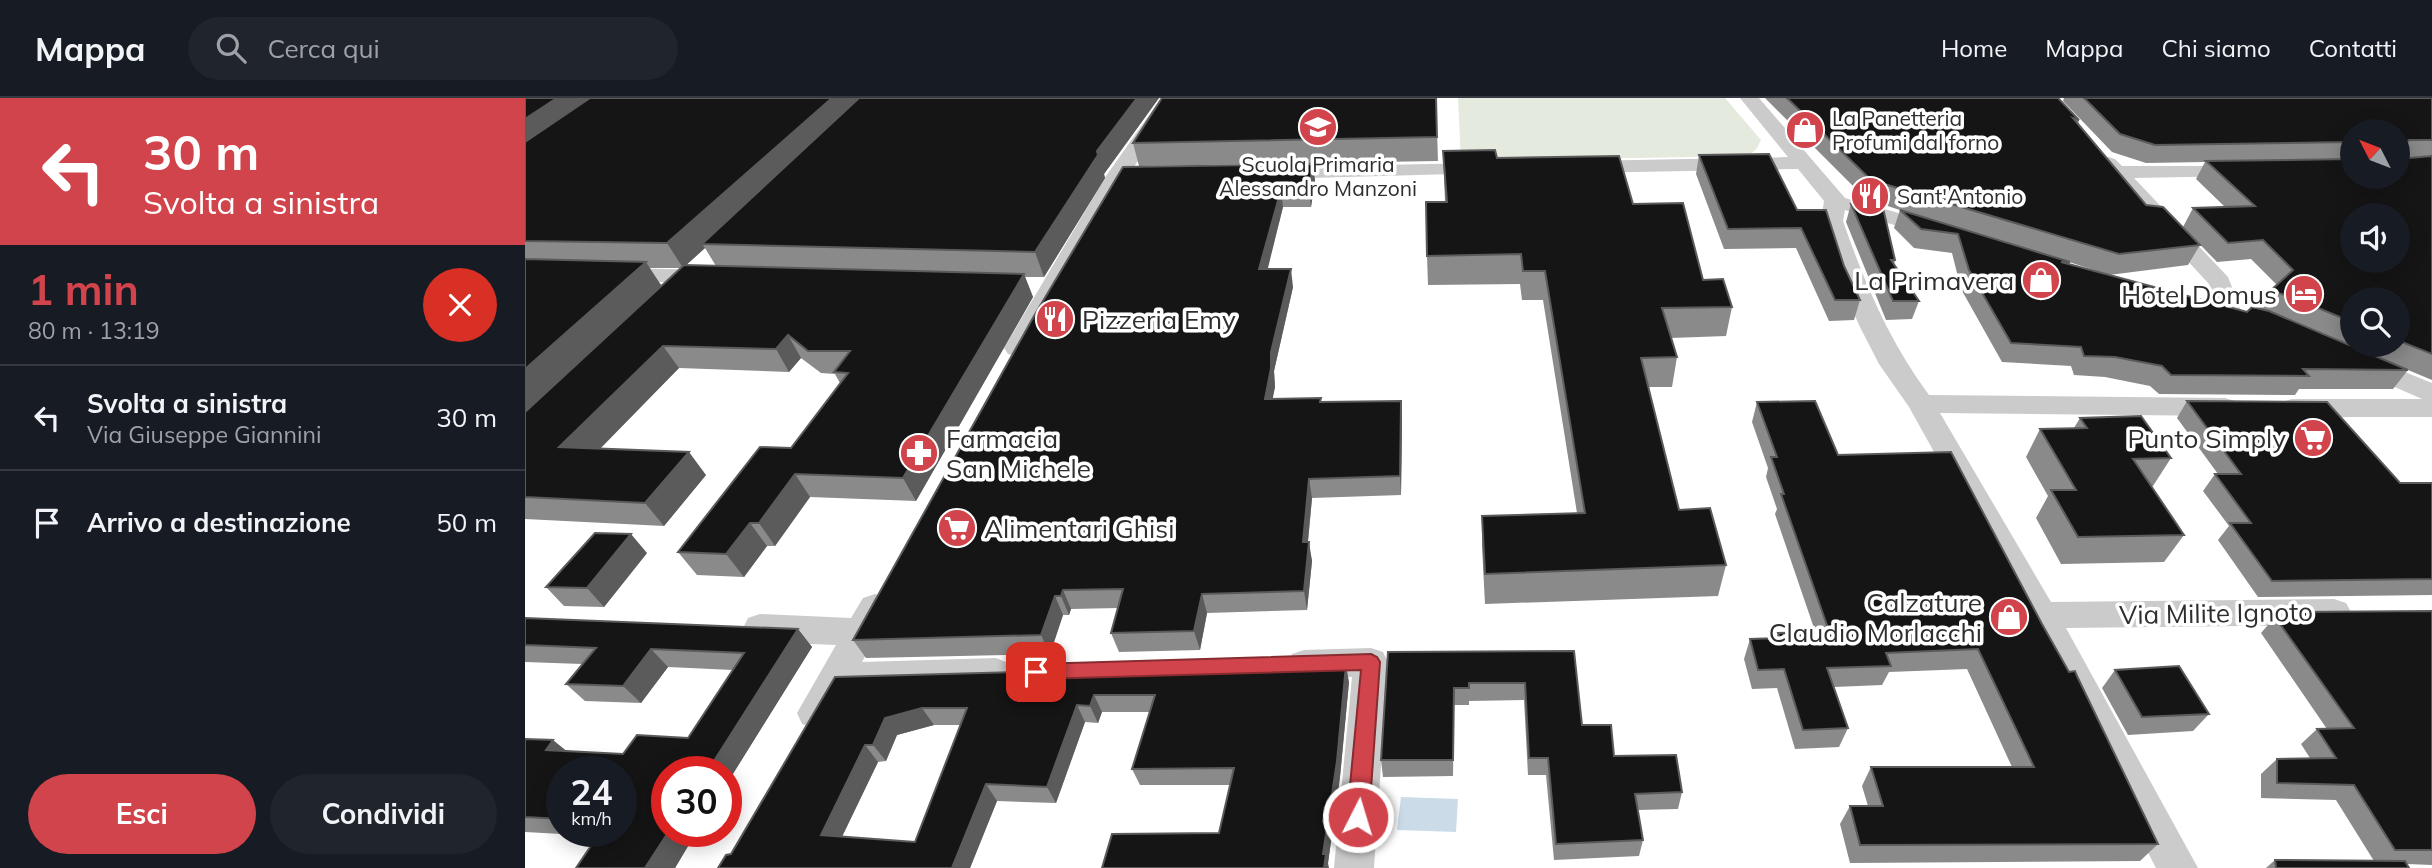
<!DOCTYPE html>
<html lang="it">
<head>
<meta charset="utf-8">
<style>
  body { margin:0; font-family:Mulish,sans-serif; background:#20242c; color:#f1f3f6; height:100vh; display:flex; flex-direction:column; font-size:26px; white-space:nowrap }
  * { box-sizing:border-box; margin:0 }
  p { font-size:23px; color:#9ea1a6 }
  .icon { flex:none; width:38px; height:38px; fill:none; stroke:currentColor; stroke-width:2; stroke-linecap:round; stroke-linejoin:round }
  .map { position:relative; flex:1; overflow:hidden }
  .panel { display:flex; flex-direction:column; background:#171b24; width:525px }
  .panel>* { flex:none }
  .hud { background:#d1444b; color:#fff; overflow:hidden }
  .needle { width:46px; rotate:312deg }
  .fabs { position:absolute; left:1815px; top:21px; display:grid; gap:14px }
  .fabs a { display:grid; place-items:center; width:70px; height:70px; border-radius:50%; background:#171b24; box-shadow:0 4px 18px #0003; font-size:35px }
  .speed { position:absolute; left:21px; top:658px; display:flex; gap:14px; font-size:35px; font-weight:700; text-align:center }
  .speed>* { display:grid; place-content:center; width:91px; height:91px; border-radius:50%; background:#171b24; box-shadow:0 4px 18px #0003; line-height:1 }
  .speed small { font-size:18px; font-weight:400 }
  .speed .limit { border:10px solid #d22; background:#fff; color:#111 }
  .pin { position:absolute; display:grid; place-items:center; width:60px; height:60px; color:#fff; margin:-30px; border-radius:14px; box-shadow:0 4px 10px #0006 }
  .me { position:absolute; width:77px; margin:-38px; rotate:5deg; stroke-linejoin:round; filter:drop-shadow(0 0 5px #0008) }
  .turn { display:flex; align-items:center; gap:24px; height:147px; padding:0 28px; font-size:32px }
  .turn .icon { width:91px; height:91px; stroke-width:2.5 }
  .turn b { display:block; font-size:49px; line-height:60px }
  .round { display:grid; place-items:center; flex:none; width:74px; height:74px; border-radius:37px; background:#20242c }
  .head { display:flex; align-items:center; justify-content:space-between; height:119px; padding:0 28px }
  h1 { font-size:42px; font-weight:700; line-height:52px; color:#d1444b }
  .action { display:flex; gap:14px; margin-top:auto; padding:14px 28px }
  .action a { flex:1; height:80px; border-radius:42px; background:#d1444b; color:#fff; font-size:28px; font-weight:700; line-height:80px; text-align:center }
  .action a+a { background:#20242c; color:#f1f3f6 }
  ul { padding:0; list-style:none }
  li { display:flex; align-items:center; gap:21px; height:105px; padding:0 28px; border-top:2px solid #363941 }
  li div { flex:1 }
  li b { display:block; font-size:26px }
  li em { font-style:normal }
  header { display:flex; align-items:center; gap:42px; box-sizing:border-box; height:98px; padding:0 35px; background:#171b24; border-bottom:2px solid #363941 }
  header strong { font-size:33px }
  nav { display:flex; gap:38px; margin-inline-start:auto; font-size:24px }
  .search { width:490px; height:63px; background:#20242c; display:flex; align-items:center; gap:18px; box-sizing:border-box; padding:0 24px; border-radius:38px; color:#9ea1a6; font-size:26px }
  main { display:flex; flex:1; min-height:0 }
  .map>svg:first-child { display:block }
</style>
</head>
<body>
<header>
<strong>Mappa</strong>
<div class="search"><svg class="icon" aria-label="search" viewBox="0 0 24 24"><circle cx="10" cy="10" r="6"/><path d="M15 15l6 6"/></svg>Cerca qui</div>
<nav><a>Home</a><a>Mappa</a><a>Chi siamo</a><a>Contatti</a></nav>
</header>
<main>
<section class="panel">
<div class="hud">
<div class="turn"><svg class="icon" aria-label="left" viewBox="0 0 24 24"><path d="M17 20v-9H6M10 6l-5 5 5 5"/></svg><div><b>30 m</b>Svolta a sinistra</div></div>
</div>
<div class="head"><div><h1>1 min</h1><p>80 m · 13:19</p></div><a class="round" style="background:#d93025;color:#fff"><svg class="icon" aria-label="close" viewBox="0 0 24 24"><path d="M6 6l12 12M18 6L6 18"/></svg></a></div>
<ul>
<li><svg class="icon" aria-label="left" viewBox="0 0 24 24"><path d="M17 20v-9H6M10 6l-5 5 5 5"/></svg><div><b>Svolta a sinistra</b><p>Via Giuseppe Giannini</p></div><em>30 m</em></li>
<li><svg class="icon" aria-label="arrive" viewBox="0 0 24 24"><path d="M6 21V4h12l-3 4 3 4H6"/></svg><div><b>Arrivo a destinazione</b></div><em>50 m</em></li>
</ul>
<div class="action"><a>Esci</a><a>Condividi</a></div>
</section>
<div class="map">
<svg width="1907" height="770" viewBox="0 0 1907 770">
  <rect width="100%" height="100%" fill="#fff"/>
  <path fill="#e4eadd" d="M933,0H1200L1236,42L1232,50L1224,58L936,63Z"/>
  <path fill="#cbdce8" d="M876,699L933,701L931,734L872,732Z"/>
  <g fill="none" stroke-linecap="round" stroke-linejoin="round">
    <g fill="#cbcbcb" fill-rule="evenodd">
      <path d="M636,0H654L603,78L505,250L501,256L492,258L483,256L479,250L581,78Z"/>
      <path d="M1215,0H1234L1320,100L1420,128L1423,133L1420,138L1412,140L1320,112L1318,123C1340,186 1364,243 1404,297L1700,300L1710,303L1714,309L1710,315L1700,318L1415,315L1526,504L1809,501L1821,505L1826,514L1821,523L1809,527L1541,530L1673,770H1631L1505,526L1384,309L1354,266L1335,229L1316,187L1296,123L1299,103L1273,71L1057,75L1050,73L1047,69L1050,65L1057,63L1263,59Z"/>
      <path d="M1583,59L1590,61L1597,68H1724L1727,72L1724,76L1717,78L1609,80L1703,179L1717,215L1714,220L1705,222L1696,220L1684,186L1576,69L1573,65L1576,61Z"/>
      <path d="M958,65L965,67L968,71L965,75L749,81L742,79L739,75L742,71L749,69Z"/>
      <path d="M88,170L189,172L197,174L201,179L197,184L189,186L80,182L76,177L80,172Z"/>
      <path d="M1840,258L1907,285V319H1767L1757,316L1753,310L1757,304L1767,301H1897L1831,272L1827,266L1831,260Z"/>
      <path d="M350,496L362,500L367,509L337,564L471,560L483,565L489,575L483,585L471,590L321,594L303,626L290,631L277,626L272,615L311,547L235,544L223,540L218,530L223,520L235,516L326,520L338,500Z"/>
      <path d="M846,550L858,554L863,564L849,770H809L827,579L779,580L767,576L762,566L767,556L779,552Z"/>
    </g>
  </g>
  <g fill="#8a8a8a" fill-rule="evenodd">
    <path d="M0,0H634L579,76L580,80L519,179H500L508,199L391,403L285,399L250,448H242L219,479L172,477L153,454L266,350L315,285L310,276L296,275L276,260L264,274L154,270L75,351L181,377L139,428L0,421ZM180,150L191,168L161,167ZM124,170H156L137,188Z"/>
    <path d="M911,0L913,63L614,68L608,45Z"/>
    <path d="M1240,0H1533L1554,22L1553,26L1621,107L1675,147L1663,167L1584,177L1544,164L1543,166L1722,214L1733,211L1745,193L1752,187L1726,161L1692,164L1658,129L1668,110L1700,109L1671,81L1680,64L1621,65L1587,54L1538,3L1539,0H1907V282L1883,272L1868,291H1774L1770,297L1634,296L1625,288L1580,279L1549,277L1546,268L1477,264L1436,191L1427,155L1389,150L1369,130L1375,112L1341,101ZM1827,33H1872L1827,79ZM1827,201H1872V247H1827Z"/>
    <path d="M918,53L972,60L1108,106L1178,182L1207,209L1201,238L1146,240L1152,259L1147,289H1123L1154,412L1201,467L1193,498L960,506L957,448V418L1052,415L1018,202H997L995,186L903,187L902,158L920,104Z"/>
    <path d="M1174,57L1272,112L1319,168L1335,202L1329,222L1304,223L1271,150L1199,151L1171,76Z"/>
    <path d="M788,66L790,83L786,109H758L742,171L768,189L749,273L750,289L747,301L796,300V304L876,303L877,322L876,397L787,400L783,444L787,463L782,512L682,515L675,552L594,554L586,535L593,510L546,511L544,517H538L525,556L341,560L328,542L509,218Z"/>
    <path d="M1326,106L1370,162L1369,167L1394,203L1387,221L1361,222L1321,124Z"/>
    <path d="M1662,303L1875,385H1907V497L1733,499L1693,442L1704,428L1678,393L1690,376H1693L1652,320Z"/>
    <path d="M1232,304L1313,357L1633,746L1615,763L1325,765L1315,726L1325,708H1343L1337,688L1346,669H1487L1442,571L1364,574L1357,587L1309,589L1323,630L1314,649L1270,651L1252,590L1227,591L1219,561L1225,541L1251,540L1253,535L1290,533L1250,416L1252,411L1241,379L1243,370L1227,324Z"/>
    <path d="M1555,320L1646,360L1628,388H1626L1659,437L1639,464L1536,466L1511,420L1523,398L1501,359L1515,331L1549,330Z"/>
    <path d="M122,455L79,509L39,508L21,489Z"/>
    <path d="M1907,513V767L1882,766L1884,770H1741L1750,762L1849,763L1811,702L1736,700V676L1752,661L1785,660L1776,646L1792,631H1802L1736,535L1750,519H1765L1769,514Z"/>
    <path d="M0,520L273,531L287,549L201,687V674L172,733L150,770H51L73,738L0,734V641L41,653L98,656L163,640L208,572L143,569L116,605L60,603L41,586L57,566L0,564ZM37,674L96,733H37Z"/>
    <path d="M1049,553L1057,627L1089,658L1157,694L1153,711L1113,712L1118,742L1114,758L1029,762L1021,677H1003L999,602L944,603V607H929L928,678L858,679L856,662L863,554Z"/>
    <path d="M1590,572L1684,616L1668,633L1603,637L1577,590Z"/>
    <path d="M310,579L824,584L815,679L803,765L694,735L705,687H615L607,671L625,614H577L573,625L560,624L531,705L472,703L445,770H193L206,756ZM409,627H436L390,744L317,739L353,664L361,663L372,637Z"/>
  </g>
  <g fill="#5b5b5b">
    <path d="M32,0H80L0,55V21Z"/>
    <path d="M307,0H342L177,146L180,150L158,170L142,145Z"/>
    <path d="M612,0H634L579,76L580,80L519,179L510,154L572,53Z"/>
    <path d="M788,66L790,83L786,109L784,91Z"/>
    <path d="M756,92L758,109L738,190L734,171Z"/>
    <path d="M121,164L137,189L0,316V271Z"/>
    <path d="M766,171L768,189L749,273L750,289L744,320L740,301L746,254Z"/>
    <path d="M499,176L508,199L391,403L378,380Z"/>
    <path d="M263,237L276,260L264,274L251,251Z"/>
    <path d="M138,248L154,270L53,373L34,349Z"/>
    <path d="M876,303L877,322L876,397L875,378Z"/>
    <path d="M164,354L181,377L139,428L120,405Z"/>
    <path d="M270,376L285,399L250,448L234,425Z"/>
    <path d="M784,381L787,400L781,463L778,444Z"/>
    <path d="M225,425L242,448L219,479L201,456Z"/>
    <path d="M106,436L122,455L79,509L62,490Z"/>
    <path d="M784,444L787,463L782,512L779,493Z"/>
    <path d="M538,492L546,511L544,517L536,498Z"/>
    <path d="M677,496L682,515L675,552L669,533Z"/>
    <path d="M530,498L538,517L525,556L516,537Z"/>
    <path d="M273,531L287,549L201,687V674H182Z"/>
    <path d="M126,551L143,569L116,605L98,588Z"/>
    <path d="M821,567L824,584L815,679L803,765L804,770H799L798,756Z"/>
    <path d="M569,597L577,614L573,625L565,608Z"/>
    <path d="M552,607L560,624L531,705L522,689Z"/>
    <path d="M397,610L409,627L372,637L361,663L348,647L360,620Z"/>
    <path d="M28,642L49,659L21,652Z"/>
    <path d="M340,647L353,664L310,753L296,737Z"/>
    <path d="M461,686L472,703L445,770H427Z"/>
    <path d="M144,733H172L150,770H120Z"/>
  </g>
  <g fill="#151515" stroke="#5b5b5b" stroke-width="2" fill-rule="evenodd">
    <path d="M0,0H32L0,21Z"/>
    <path d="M65,0H307L142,145L0,143V44Z"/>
    <path d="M334,0H612L572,53L573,57L510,154L177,146Z"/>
    <path d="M637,0H911L912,39L608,45Z"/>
    <path d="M1262,0H1533L1554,22L1548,20L1621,107L1638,109L1675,147L1594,156L1346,82Z"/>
    <path d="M1559,0H1907V42H1884L1881,45L1882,57L1884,60L1907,58V256L1872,242V201H1827V224L1764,198L1745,193L1768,172L1738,142L1703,145L1668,110L1730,108L1681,63L1827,61V79H1872V33H1827V44L1630,47L1595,36ZM1827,117H1872V163H1827Z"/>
    <path d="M970,52L972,60L1094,58L1108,106L1158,105L1178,182L1198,181L1207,209L1137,210L1152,259L1116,260L1154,412L1185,410L1201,467L960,476L957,418L1060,415L1020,173H998L996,156L902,158L901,104H922L918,53Z"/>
    <path d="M1244,56L1272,112H1301L1319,168L1335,202H1310L1276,130L1203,131L1174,57Z"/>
    <path d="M788,66L784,91L756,92L734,171H766L746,254V270L740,301L796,300L795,304L876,303L875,378L784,381L778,444H784L779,493L677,496L669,533L586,535L598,491L538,492L536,498H530L516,537L328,542L509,218L598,69Z"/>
    <path d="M1326,106L1358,110L1370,162H1366L1394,203H1368Z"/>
    <path d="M1375,112L1545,164H1536L1722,214L1727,209L1744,213L1883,272L1778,271L1784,278L1646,277L1637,268L1590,259L1559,258L1556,249L1486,245L1444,172L1433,136L1396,131Z"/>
    <path d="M0,161L121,164L0,271Z"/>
    <path d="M159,167L499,176L378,380L270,376L234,425H225L201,456L153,454L235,349L266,350L323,275L309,274L325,253H283L263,237L251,251L138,248L34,349L164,354L120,405L0,399V314Z"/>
    <path d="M1290,303L1313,357L1426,354L1517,526L1544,574L1550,573L1552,578L1633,746L1335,747L1325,708H1358L1346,669H1509L1453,551L1361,555L1366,568L1302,570L1323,630L1278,632L1259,571L1233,572L1225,541L1255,540L1253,535L1304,533L1256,396H1259L1246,359H1252L1232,304Z"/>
    <path d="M1662,303L1802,304L1875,385H1907V481L1747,483L1705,425H1726L1690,376H1716Z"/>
    <path d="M1616,318L1646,360L1608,361L1659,437L1553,439L1526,392H1551L1515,331L1562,330L1555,320Z"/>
    <path d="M70,435L106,436L62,490L21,489Z"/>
    <path d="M1907,513V752H1870L1829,687L1752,685V661L1811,660L1792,631L1829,630L1750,519H1772L1769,514Z"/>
    <path d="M0,520L273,531L182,674H142V733H144L120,770H51L76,733H96V674H37V721L0,719V641L28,642L21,652L98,656L112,637L163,640L219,555L126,551L98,588L41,586L71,550L0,547Z"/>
    <path d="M1049,553L1057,627H1086L1089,658L1151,657L1157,694L1110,696L1118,742L1031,746L1023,660H1004L1000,585H944V590H929L928,662H856L863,554Z"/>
    <path d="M818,565L821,567L812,663L798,756H801L799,770H577L587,736L694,735L709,670L607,671L630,597H569L565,608L552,607L522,689L461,686L427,770H193L201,757L206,756L310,579ZM397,610H442L390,744L296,737L340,647H348L360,620Z"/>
    <path d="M1654,568L1684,616L1617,619L1590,572Z"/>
    <path d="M1750,762L1880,763L1884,770H1751Z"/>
  </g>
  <path fill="#d1444b" stroke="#882c31" stroke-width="2" d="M846,556L852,559L855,564L844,719L840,725L833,728L826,725L822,719L836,572L511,581L504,579L502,574L504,568L511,566Z"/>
  <defs>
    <g id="school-disc" transform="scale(2.0125)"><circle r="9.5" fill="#d1444b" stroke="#fff"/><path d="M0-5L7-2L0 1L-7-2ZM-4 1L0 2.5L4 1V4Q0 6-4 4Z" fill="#fff"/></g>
    <g id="shop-disc" transform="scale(2.0125)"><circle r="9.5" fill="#d1444b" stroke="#fff"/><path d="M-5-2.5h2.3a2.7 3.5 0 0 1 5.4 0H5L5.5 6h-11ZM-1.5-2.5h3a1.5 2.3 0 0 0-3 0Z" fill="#fff"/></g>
    <g id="restaurant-disc" transform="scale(2.0125)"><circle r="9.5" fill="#d1444b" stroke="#fff"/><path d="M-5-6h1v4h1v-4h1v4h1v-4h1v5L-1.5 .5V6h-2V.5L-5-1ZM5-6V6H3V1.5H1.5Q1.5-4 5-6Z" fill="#fff"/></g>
    <g id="hotel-disc" transform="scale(2.0125)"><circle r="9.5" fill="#d1444b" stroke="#fff"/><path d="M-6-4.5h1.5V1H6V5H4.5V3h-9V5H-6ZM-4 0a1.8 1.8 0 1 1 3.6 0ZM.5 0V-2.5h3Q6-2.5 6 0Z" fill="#fff"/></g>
    <g id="supermarket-disc" transform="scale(2.0125)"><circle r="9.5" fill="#d1444b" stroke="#fff"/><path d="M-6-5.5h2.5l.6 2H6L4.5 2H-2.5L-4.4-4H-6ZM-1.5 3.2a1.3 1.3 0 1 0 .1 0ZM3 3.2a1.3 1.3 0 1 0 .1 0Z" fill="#fff"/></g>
    <g id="pharmacy-disc" transform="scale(2.0125)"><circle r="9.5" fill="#d1444b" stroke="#fff"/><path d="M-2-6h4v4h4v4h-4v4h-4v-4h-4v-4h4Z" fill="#fff"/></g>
  </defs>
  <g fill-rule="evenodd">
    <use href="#school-disc" x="793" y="29"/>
    <use href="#shop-disc" x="1280" y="32"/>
    <use href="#restaurant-disc" x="1345" y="98"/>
    <use href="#shop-disc" x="1516" y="182"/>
    <use href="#hotel-disc" x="1779" y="196"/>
    <use href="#restaurant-disc" x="530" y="221"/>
    <use href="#supermarket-disc" x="1788" y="340"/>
    <use href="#pharmacy-disc" x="394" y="355"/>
    <use href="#supermarket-disc" x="432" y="430"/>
    <use href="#shop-disc" x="1484" y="519"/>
  </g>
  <g text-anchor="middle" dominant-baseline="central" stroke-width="7" stroke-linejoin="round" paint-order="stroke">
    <g font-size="21" fill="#2e2e2e" stroke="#fff" text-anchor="start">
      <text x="1307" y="20">La Panetteria<tspan x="1307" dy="24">Profumi dal forno</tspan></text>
      <text x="793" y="66" text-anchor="middle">Scuola Primaria<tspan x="793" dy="24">Alessandro Manzoni</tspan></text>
      <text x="1372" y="98">Sant'Antonio</text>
    </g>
    <g font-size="26" fill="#2e2e2e" stroke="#fff" text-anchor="end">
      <text x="1489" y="182">La Primavera</text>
      <text x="1752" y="196">Hotel Domus</text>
      <text x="557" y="221" text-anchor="start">Pizzeria Emy</text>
      <text x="421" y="340" text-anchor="start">Farmacia<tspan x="421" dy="30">San Michele</tspan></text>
      <text x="1761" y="340">Punto Simply</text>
      <text x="459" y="430" text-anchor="start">Alimentari Ghisi</text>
      <text x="1457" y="504">Calzature<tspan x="1457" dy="30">Claudio Morlacchi</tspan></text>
    </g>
    <g font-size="26" fill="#2e2e2e" stroke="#fff">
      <text transform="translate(1691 515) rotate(-1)">Via Milite Ignoto</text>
    </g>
  </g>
</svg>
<div class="fabs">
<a><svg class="needle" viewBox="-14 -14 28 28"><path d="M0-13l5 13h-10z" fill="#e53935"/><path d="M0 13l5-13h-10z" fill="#9ea1a6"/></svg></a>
<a><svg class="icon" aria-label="sound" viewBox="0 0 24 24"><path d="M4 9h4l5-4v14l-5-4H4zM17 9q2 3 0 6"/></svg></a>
<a><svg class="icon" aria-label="search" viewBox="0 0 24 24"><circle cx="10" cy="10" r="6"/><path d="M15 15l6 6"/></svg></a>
</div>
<div class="speed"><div>24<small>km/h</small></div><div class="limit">30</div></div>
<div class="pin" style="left:511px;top:574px;background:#d93025"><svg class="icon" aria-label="arrive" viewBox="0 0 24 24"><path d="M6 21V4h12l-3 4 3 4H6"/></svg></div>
<svg class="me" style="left:833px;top:719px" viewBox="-20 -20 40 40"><circle r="17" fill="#d1444b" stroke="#fff" stroke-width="3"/><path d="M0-11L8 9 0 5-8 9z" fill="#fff"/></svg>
</div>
</main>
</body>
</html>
